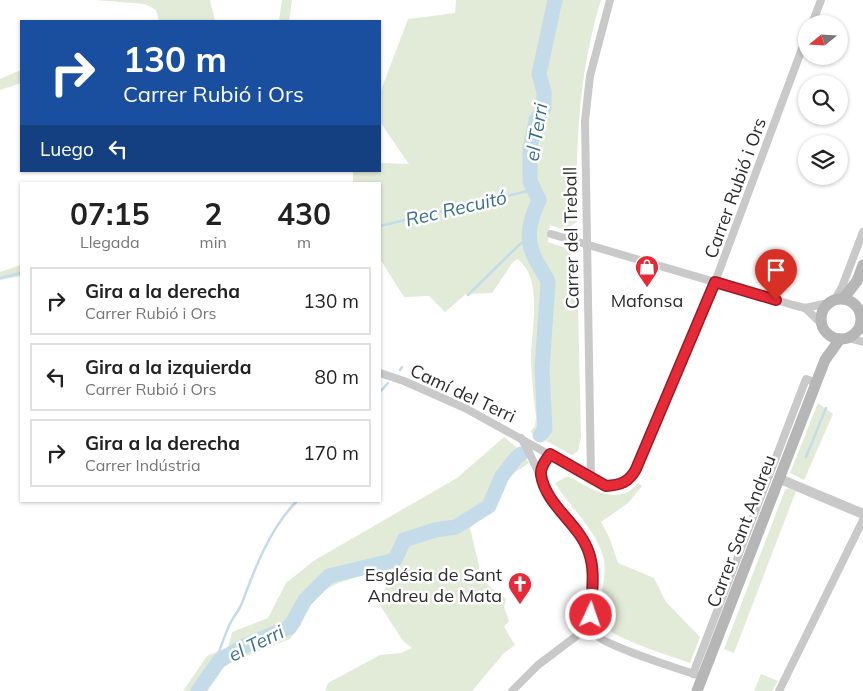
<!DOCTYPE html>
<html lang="es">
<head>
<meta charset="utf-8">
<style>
  body { margin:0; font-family:Mulish,sans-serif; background:#f6f6f6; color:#222; height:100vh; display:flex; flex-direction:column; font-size:19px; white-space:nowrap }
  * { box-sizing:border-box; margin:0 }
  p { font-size:16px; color:#767676 }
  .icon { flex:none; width:28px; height:28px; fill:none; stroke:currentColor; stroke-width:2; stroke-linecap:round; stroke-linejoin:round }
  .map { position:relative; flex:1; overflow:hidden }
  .drawer { position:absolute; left:20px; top:182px; width:361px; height:320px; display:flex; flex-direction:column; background:#fff; border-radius:0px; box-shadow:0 1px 4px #0004 }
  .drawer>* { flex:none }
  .guide { position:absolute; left:20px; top:20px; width:361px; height:152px; border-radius:0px; box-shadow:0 1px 4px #0004; background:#1a4fa0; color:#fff; overflow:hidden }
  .needle { width:32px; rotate:252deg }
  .controls { position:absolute; left:798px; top:15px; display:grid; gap:10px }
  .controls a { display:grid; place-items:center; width:50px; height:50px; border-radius:50%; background:#fff; box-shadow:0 1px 4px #0004; font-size:25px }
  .pin { position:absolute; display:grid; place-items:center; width:42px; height:42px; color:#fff; margin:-51px -21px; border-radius:50% 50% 50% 0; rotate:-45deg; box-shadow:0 0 5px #0007 }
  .pin .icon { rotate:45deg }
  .me { position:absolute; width:55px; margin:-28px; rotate:3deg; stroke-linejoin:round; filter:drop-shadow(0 0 4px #0008) }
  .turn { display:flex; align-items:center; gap:18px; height:105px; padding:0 20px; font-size:22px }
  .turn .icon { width:65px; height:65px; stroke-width:2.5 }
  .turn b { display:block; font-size:35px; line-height:42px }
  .then { display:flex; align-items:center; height:48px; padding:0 20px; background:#0003; gap:10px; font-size:19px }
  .eta { display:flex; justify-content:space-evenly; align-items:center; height:85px; text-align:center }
  .eta b { font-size:30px; font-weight:700; line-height:35px }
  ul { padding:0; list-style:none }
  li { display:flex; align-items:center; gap:15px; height:68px; margin:0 10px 8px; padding:0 10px; border:2px solid #e0e0e0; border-radius:0px }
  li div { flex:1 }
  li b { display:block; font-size:19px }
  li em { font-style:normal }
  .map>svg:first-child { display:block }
</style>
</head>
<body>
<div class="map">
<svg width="863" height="691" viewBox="0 0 863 691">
  <rect width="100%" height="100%" fill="#fff"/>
  <g fill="#e2ead8">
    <path d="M95,0H210L215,21H159L156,10L145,4Z"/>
    <path d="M282,0H292L289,21H279Z"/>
    <path d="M456,0H601C578,75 576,144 577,222L564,230L550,225L548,242L565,248L577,262L581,437L578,451L572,455L530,432L535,426L536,418C534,400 532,382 531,363C530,334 545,278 517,259L513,262L492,293L466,294L445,312L429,296L404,297L380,259V184H353V171H380V163L409,164L380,122V93L408,19L455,13Z"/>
    <path d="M21,70V83L0,90V79Z"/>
    <path d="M21,265V276L0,280V272Z"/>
    <path d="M818,403L833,414L804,480L790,473Z"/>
    <path d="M504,437L521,451L529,463L511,475L488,512L470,528L479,566V573L490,587L506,599L504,607L509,621L504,627L515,645L504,653L472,691H325L328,683L380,655L401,653L412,648L403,641L378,602L386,587L379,573H370L338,583L321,592L309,604L301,625L290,639L225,664L204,691H183L207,656L228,647L232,632L268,618L286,583L315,560L457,478Z"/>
    <path d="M568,476C590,488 618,508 638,483L642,486L628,503L601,522L609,537L618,563L654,578L666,602L700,637L690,663C671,656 622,641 609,630C604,626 601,619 600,613C599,596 607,578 604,560C598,531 570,508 555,483Z"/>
    <path d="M788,488L796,491L734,653L724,649L785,490Z"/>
    <path d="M761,674L778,681L772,691H754Z"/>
  </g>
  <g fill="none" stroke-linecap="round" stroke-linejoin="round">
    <g stroke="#c4dbea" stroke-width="2.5">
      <path d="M380,226L532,190"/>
      <path d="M0,278L21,273"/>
      <path d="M468,295L520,244L529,238"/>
      <path d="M400,370L402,367"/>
      <path d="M380,392L388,383"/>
      <path d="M806,457L826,408"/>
      <path d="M211,673C217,658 222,642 229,626C232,618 239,611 242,603C255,568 270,528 297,501"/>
    </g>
    <g stroke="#c4dbea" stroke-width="15">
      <path d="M540,435L545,429L542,369L548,282C544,272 537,264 533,254C525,235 531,218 539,200L530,181V148L536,120L544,108V92L539,74L555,0"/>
      <path d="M198,691L219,661L244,646L290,627L305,600L329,576L395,560L404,540L435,530L456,527L489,506L502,476L516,458L521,454"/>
    </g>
    <g stroke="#c9c9c9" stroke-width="8">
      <path d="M812,24L821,0"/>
      <path d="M551,234L793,305L805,308L829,303"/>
      <path d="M834,301L842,287L863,232"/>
      <path d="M805,308L822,324"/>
      <path d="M860,324L863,330"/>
      <path d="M848,338L863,342"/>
      <path d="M380,373L404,381L465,408L606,486C621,485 629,482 636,469L715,282L806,38"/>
      <path d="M521,438C532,455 538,475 549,492C561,514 584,531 590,556C594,576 584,622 596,635C608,647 683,670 703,677"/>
      <path d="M541,475L544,463L550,454"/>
      <path d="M591,478L585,121L590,76L610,0"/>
      <path d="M693,674L806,379L817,383"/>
      <path d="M512,691L538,665L591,625"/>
      <path d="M779,691L863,520"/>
    </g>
    <path stroke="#c9c9c9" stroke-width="10" d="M780,479L863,514"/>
    <g stroke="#b6b6b6" stroke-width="11">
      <path d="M843,299L857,281L863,265"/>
      <circle cx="841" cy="319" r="20"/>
      <path d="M697,691L825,360L840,339"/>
    </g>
  </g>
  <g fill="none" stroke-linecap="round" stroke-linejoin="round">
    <g stroke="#961b24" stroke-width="12">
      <path id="route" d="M591,615C591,595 596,573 589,553C580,524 546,506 541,475C540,467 546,460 550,454L606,486C621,485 629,482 636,469L715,282L776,300"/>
    </g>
    <use href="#route" stroke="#e62a37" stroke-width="9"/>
  </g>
  <defs>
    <g id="shop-pin" transform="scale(1.25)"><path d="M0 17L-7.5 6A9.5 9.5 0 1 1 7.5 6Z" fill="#e62a37" stroke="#fff"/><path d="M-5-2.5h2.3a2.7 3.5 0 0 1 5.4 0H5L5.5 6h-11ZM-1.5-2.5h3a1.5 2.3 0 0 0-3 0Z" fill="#fff"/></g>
    <g id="church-pin" transform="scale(1.25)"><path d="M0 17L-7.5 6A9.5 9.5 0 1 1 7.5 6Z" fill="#e62a37" stroke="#fff"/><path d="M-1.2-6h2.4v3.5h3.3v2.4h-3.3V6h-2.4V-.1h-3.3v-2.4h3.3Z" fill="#fff"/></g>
  </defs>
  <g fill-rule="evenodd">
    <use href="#shop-pin" x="647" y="267"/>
    <use href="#church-pin" x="520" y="584"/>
  </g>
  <g text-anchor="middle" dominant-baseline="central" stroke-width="5" stroke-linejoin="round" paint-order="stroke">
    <g font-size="18" fill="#2c2c2c" stroke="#fff">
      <text transform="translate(735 188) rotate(-70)">Carrer Rubió i Ors</text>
      <text transform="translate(571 238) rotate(-91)">Carrer del Treball</text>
      <text transform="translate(463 393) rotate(25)">Camí del Terri</text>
      <text transform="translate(741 531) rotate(-69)">Carrer Sant Andreu</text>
    </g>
    <g font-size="18" fill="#2c2c2c" stroke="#fff">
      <text x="647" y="300">Mafonsa</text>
      <text x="502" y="574" text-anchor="end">Església de Sant<tspan x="502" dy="21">Andreu de Mata</tspan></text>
    </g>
    <g font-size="19" font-style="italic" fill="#3a6d8d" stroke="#fff">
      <text transform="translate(536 132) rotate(-81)">el Terri</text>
      <text transform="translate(456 208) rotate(-13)">Rec Recuitó</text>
      <text transform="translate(256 643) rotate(-26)">el Terri</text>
    </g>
  </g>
</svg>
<div class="controls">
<a><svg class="needle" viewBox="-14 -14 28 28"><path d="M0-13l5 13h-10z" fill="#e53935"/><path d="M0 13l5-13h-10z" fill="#767676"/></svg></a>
<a><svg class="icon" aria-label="search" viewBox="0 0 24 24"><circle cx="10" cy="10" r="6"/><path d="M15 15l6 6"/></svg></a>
<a><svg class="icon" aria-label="layers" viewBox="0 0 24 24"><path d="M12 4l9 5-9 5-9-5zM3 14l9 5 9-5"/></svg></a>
</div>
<div class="pin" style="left:776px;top:300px;background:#d93025"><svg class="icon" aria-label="arrive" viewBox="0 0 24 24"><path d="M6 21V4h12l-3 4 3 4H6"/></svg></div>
<svg class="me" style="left:591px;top:615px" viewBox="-20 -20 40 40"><circle r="17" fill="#e62a37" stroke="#fff" stroke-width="3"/><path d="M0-11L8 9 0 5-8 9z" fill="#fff"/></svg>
<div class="guide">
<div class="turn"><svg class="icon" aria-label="right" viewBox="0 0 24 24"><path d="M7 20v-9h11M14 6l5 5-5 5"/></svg><div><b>130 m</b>Carrer Rubió i Ors</div></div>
<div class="then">Luego<svg class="icon" aria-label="left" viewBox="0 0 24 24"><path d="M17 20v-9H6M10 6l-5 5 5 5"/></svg></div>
</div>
<section class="drawer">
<div class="eta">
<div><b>07:15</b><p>Llegada</p></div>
<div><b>2</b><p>min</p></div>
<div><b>430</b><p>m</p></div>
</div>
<ul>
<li><svg class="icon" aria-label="right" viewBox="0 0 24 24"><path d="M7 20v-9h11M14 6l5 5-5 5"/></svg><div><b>Gira a la derecha</b><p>Carrer Rubió i Ors</p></div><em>130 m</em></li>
<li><svg class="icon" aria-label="left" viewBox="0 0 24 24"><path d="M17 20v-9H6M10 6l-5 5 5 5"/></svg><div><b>Gira a la izquierda</b><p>Carrer Rubió i Ors</p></div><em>80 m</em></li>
<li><svg class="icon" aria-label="right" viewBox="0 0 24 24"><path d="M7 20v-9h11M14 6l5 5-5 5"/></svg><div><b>Gira a la derecha</b><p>Carrer Indústria</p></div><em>170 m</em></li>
</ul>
</section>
</div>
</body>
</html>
